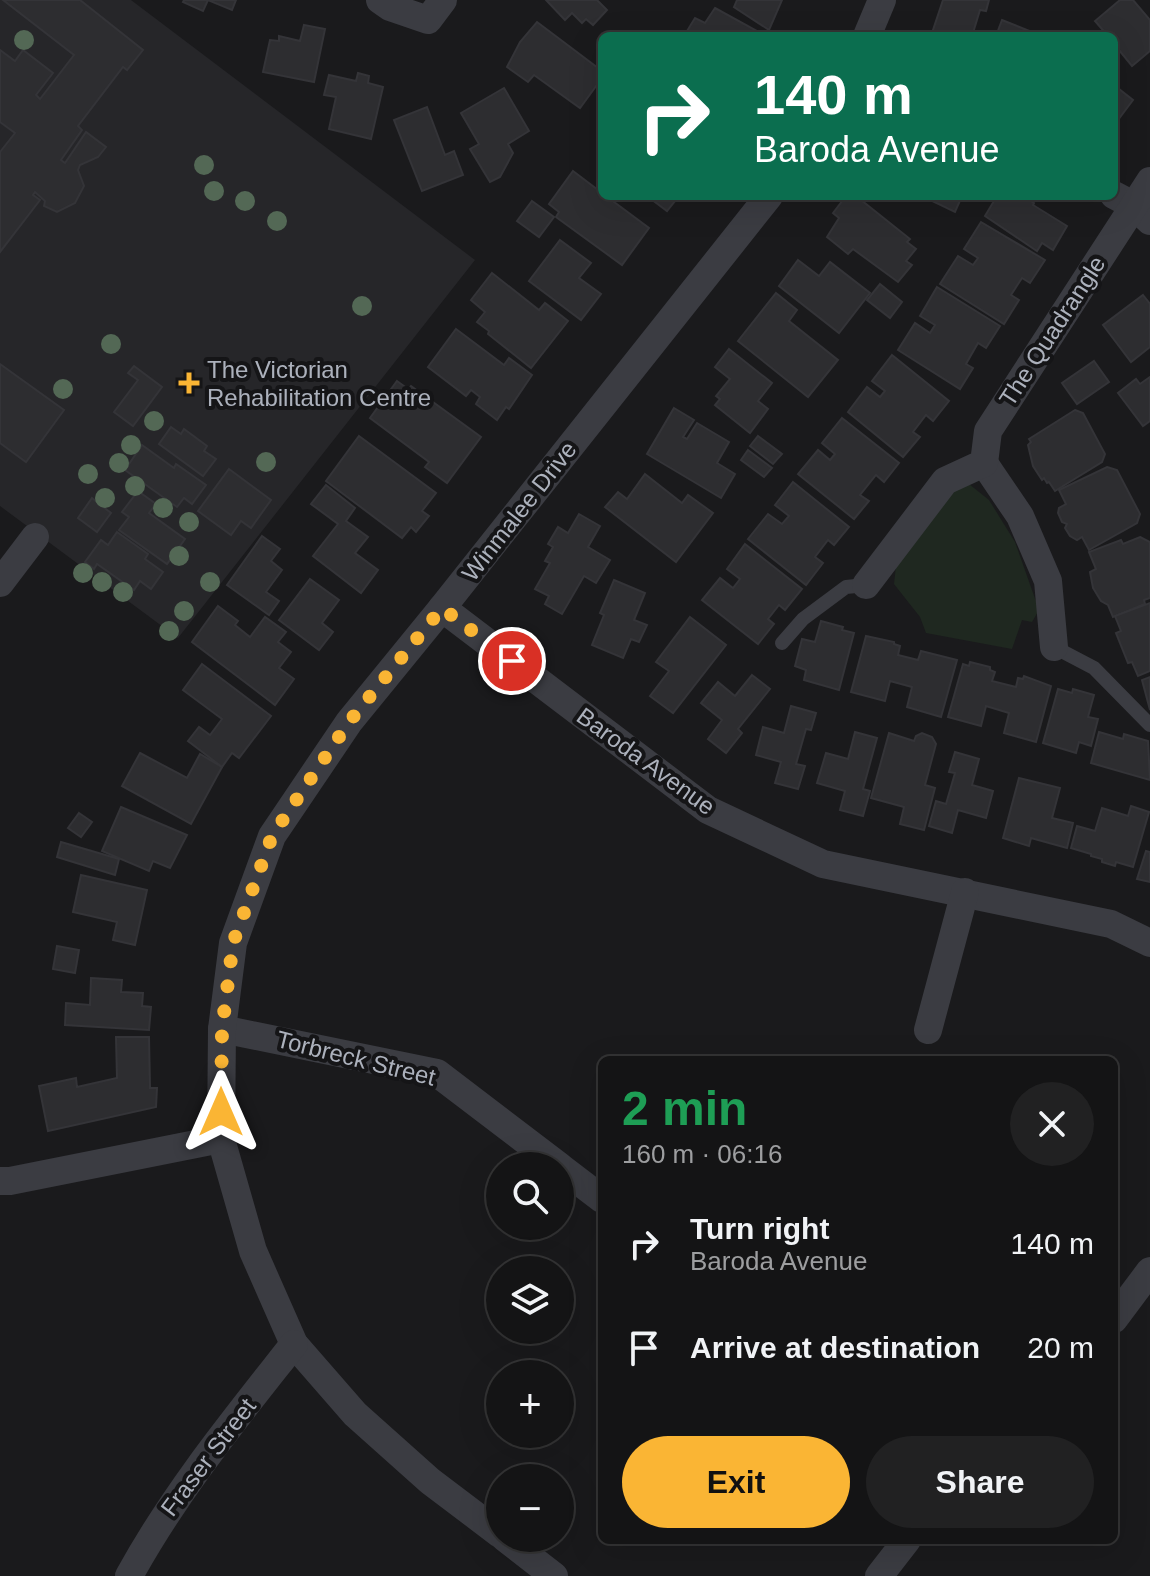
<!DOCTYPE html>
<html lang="en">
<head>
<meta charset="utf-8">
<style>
  body { margin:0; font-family:Arial,sans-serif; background:#212122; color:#f1f3f6; height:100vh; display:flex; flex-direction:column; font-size:30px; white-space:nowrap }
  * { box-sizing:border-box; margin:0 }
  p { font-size:26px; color:#9d9ea0 }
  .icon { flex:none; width:44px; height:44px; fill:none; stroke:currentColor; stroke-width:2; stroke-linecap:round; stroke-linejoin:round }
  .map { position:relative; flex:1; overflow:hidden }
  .drawer { position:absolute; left:598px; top:1056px; width:520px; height:488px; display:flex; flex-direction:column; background:#141415; border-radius:12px; box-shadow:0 8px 32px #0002,0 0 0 2px #333334 }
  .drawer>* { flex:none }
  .guide { position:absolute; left:598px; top:32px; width:520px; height:168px; border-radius:12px; box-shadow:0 8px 32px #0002,0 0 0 2px #333334; background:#0b6e4f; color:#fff; overflow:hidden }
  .buttons { position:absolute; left:486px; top:1152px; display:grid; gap:16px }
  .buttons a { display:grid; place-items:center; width:88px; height:88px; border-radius:50%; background:#141415; box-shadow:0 8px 32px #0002,0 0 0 2px #333334; font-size:40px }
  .pin { position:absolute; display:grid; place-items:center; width:68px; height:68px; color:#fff; margin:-34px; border:4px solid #fff; border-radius:50%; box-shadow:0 2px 8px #0007 }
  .me { position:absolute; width:88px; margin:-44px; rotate:0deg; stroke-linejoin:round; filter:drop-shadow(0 0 6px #0008) }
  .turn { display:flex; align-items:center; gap:28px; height:168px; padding:0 24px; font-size:36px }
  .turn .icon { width:104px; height:104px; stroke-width:2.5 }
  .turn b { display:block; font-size:56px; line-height:68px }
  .round { display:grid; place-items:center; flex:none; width:84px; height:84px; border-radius:42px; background:#212122 }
  .head { display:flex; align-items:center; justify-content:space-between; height:136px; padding:0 24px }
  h1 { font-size:48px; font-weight:800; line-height:60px; color:#1e9e55 }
  .cta { display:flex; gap:16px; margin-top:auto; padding:16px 24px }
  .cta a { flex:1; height:92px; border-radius:48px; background:#fab534; color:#111; font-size:32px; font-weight:800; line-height:92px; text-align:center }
  .cta a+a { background:#212122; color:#f1f3f6 }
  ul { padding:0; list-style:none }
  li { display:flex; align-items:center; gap:24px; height:104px; padding:0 24px }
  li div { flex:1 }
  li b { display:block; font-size:30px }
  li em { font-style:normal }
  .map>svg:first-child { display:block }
</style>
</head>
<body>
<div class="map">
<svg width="1150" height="1576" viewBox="0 0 1150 1576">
  <rect width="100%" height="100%" fill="#1a1a1c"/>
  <path fill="#262629" d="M0,0H131L475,260L178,638L0,506Z"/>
  <path fill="#1f2820" d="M969,484L989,500L1015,542L1039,610L1032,622L1022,620L1012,649L926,633L920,617L894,584L896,566L952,491Z"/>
  <g fill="#2d2d30" stroke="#343438" stroke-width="2">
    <path d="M3,0H80L143,50L127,70L123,67L78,126L82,130L61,160L65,163L86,132L106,147L98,157L80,165L78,170L84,186L75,203L57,212L44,206L45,201L35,192L33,195L40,200L0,252V152L15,133L0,122V50L15,61L23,50L53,73L36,95L40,99L74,55Z"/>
    <path d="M184,0H236L232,10L208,0L203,11L183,2Z"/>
    <path d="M546,0H597L607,10L593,25L586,19L582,23L572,13L565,20Z"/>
    <path d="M737,0H782L769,30L734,7Z"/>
    <path d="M943,0H989L986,11L980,10L972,36H931Z"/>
    <path d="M1120,0H1133L1150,20V51L1132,66L1114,44V36H1108L1095,21Z"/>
    <path d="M715,8L766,36H684L695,18L705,23Z"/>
    <path d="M1002,20L1042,36H996Z"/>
    <path d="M537,22L602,71V78L580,108L534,75L528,82L507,67L520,42Z"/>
    <path d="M304,25L325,29L314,82L263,72L270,40L279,41V36L300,41Z"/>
    <path d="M358,73L369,76L368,83L383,87L371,139L329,129L336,97L324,95L329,75L356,81Z"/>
    <path d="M1114,85L1133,100L1115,124L1114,123Z"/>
    <path d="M504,88L529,131L508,144L513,153L500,177L490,182L470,149L479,144L461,113Z"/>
    <path d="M427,107L445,155L454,151L463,175L422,191L394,120Z"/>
    <path d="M573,171L602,193V196H606L649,228L622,265L556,217L559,212L549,204Z"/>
    <path d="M647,196H679L667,211Z"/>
    <path d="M846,196L851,199L856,196L910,239L907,242L916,249L906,261L912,265L898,282L853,249L848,254L827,237L839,218L833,213Z"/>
    <path d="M922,196H962L955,212Z"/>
    <path d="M997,196H1023L1034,203L1033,205L1067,226L1053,250L1042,243L1037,251L985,216Z"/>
    <path d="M532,201L554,217L539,237L517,221Z"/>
    <path d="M981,222L1045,260L1030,283L1022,278L1011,295L1019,300L1004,324L940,284L958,256L973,265L978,258L964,249Z"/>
    <path d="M560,240L591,263L579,278L601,294L581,320L529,281Z"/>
    <path d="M798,260L819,276L830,262L870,293L839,333L779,286Z"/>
    <path d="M492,273L539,310L545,303L568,321L531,368L488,334L489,331L477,322L485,312L471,300Z"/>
    <path d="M880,284L902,302L890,318L867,300Z"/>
    <path d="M937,287L1000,326L986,348L978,343L966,364L973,368L960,389L898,350L915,323L930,333L935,325L920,316Z"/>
    <path d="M776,293L797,310L789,321L838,360L808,397L738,341Z"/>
    <path d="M1143,295L1150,304V347L1131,362L1103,325Z"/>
    <path d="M456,329L504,365L509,358L532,375L509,409L506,407L497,420L476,404L480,397L471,390L466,396L428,367Z"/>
    <path d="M729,349L772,383L758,401L768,409L750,433L715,405L720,399L716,396L730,379L715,367Z"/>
    <path d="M892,355L949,401L933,421L926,415L913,432L920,437L903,457L848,412L867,387L880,397L885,391L872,381Z"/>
    <path d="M1094,361L1109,382L1077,404L1062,383Z"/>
    <path d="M0,364L64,410L26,462L0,443Z"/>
    <path d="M134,366L162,387L133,426L114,412L138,380L128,373Z"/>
    <path d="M1150,377V421L1143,426L1118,393L1136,379L1140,384Z"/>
    <path d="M397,381L408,389L411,386L481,437L447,483L425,467L429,462L370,418Z"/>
    <path d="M674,408L694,420L683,437L687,439L697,423L729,442L717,463L735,474L721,498L647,454Z"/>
    <path d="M1075,410L1083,413L1105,454L1102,462L1055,491L1049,482L1047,483L1044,478L1042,480L1033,466L1028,445L1031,442L1029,439Z"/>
    <path d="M842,418L899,463L884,482L876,475L860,495L869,501L854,519L798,474L818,450L830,460L835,454L822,443Z"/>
    <path d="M171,427L181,434L184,429L207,446L204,451L216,459L203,476L159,444Z"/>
    <path d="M359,436L436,493L422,511L429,516L416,532L411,527L402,538L326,481Z"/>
    <path d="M758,436L782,454L773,464L750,446Z"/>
    <path d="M142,445L174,468L176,464L206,485L192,504L184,498L177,507L125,470Z"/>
    <path d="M748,450L772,468L764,477L741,460Z"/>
    <path d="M1107,467L1117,470L1140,514L1137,523L1089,550L1082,537L1077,540L1070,536L1065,528L1067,524L1062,522L1058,513L1059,508L1066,504L1059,490Z"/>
    <path d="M229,469L271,500L251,528L241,521L231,535L198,511Z"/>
    <path d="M645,474L682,503L688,495L713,513L676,562L605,507L618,492L627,499Z"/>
    <path d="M793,482L849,527L834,545L828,540L815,557L823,563L806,585L748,539L768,514L782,524L789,516L775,505Z"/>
    <path d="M326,485L355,508L346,521L368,537L355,553L378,570L361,593L313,556L338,524L311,504Z"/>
    <path d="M138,491L156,504L149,513L185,539L167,564L119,530L129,517L122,512Z"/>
    <path d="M92,498L111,513L97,532L78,518Z"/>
    <path d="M579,514L600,526L588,547L610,560L596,583L584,576L562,614L545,604L549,596L535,589L550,563L545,561L553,547L548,544L558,527L568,533Z"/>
    <path d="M117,532L148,554L145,559L163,572L151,589L140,581L134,590L97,564L94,569L85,562L101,540L108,545Z"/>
    <path d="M262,536L280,549L271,561L282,570L266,592L279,601L269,615L227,585Z"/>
    <path d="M1140,537L1150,542V598L1144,600L1145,604L1113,617L1108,605L1101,601L1093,588L1090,572L1096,569L1089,552L1121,540L1123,544Z"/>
    <path d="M745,544L802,589L785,610L779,605L768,619L774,624L758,644L702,600L720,578L733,588L740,579L727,569Z"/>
    <path d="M310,579L339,600L322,623L333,632L319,650L279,620Z"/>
    <path d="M614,580L645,593L634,620L647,625L639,642L631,639L623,658L592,645L604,615L600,613Z"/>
    <path d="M1150,603V671L1138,676L1132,662L1128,663L1116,633L1121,631L1115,616Z"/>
    <path d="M218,606L238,621L235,625L250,637L265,617L286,632L278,642L291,652L279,668L294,679L275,705L192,642Z"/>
    <path d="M690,617L726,645L673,713L650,696L669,671L656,662Z"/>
    <path d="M821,621L843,627L842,630L854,633L839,690L804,680L806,670L795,666L802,639L815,642Z"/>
    <path d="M866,636L894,642V644L900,646L898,655L918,660L921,651L957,660L941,717L907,707L912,687L890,681L885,701L851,692Z"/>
    <path d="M970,662L990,667V670L995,672L992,681L1016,687L1018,678L1023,679L1024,676L1051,686L1036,742L1004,733L1009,713L986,706L981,726L948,717L963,664L969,666Z"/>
    <path d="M202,664L271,716L239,758L232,753L222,767L188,741L199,727L210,735L222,719L183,690Z"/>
    <path d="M752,675L770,689L738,729L742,733L726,753L708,739L722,720L701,703L718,682L735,696Z"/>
    <path d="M1150,677V710L1142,680Z"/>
    <path d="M1058,689L1072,693L1073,689L1094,695L1088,717L1098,719L1091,746L1079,742L1076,753L1043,743Z"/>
    <path d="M791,706L816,713L811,730L806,729L796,764L805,766L798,789L775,783L781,762L756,755L763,727L784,733Z"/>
    <path d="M855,732L877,738L863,789L870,791L863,816L840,810L845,791L817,783L826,753L848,759Z"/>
    <path d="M1099,732L1123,739L1124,734L1148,741L1150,780L1091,763Z"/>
    <path d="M889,733L914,741L916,736L922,733L932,737L936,744L925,785L935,788L924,830L900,824L904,807L871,798Z"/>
    <path d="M955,752L979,759L972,785L993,791L986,818L958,810L952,833L929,826L936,801L946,804L955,773L949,772Z"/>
    <path d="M140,753L187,778L200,754L222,767L191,824L122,786Z"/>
    <path d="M1019,778L1060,788L1052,818L1073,823L1067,848L1031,838L1029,846L1003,838Z"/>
    <path d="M1131,806L1149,812L1133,867L1116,862L1115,866L1102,862V859L1091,856V854L1071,848L1077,826L1095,831L1102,808L1128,816Z"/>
    <path d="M121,807L187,835L170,868L153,861L149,871L102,851Z"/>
    <path d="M79,813L92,822L81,837L68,828Z"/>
    <path d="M61,842L119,859L115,875L57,857Z"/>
    <path d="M1146,851L1150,852V882L1137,879Z"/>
    <path d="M81,875L147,890L135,945L113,940L117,922L73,912Z"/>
    <path d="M57,946L79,950L75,973L53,969Z"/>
    <path d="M91,978L122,980L121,992L143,993L142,1006L151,1007L149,1030L65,1025L66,1003L90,1005Z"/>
    <path d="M116,1037H149L150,1088H157L156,1107L48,1131L39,1086L76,1078L77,1087L117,1078Z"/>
  </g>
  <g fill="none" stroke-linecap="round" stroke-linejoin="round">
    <g stroke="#3b3c42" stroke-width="14">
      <path d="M782,643L803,619L846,587L866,585"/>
      <path d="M1054,647L1094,668L1150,725"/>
    </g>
    <g stroke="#3b3c42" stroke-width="28">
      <path d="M380,0L390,7L428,20L443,0"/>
      <path d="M867,36L882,0"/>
      <path d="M1114,195L1133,205L1150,221"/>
      <path d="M984,463L1020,516L1048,581L1054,647"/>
      <path d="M0,583L35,537"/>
      <path d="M866,585L945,481L984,463L988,431L1150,181"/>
      <path d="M442,608L708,810L823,864L1111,924L1150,943"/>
      <path d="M222,1029L437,1073L559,1166"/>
      <path d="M928,1030L965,892"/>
      <path d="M560,1167L602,1199"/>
      <path d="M0,1181H10L221,1139"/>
      <path d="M1114,1319L1150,1271"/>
      <path d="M500,1534L430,1481L355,1414L294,1344L253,1251L221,1139L222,1029L233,943L272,836L349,722L442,608L769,196"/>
      <path d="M505,1538L554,1576"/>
      <path d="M129,1576C175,1492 235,1419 294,1344"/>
      <path d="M879,1576L907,1540"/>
    </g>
  </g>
  <g fill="#536855">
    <circle cx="24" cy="40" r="10"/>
    <circle cx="204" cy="165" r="10"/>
    <circle cx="214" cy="191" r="10"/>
    <circle cx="245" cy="201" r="10"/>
    <circle cx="277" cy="221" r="10"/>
    <circle cx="362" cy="306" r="10"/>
    <circle cx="111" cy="344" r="10"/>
    <circle cx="63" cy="389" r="10"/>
    <circle cx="154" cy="421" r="10"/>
    <circle cx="131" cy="445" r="10"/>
    <circle cx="266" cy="462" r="10"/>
    <circle cx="119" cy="463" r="10"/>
    <circle cx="88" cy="474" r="10"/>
    <circle cx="135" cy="486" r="10"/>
    <circle cx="105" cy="498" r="10"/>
    <circle cx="163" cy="508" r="10"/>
    <circle cx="189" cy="522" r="10"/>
    <circle cx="179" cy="556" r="10"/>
    <circle cx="83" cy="573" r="10"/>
    <circle cx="102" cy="582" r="10"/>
    <circle cx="210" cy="582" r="10"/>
    <circle cx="123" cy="592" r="10"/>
    <circle cx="184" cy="611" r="10"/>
    <circle cx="169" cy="631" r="10"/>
  </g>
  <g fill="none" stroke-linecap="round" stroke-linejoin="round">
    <path stroke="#fab534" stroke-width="14" stroke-dasharray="0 25.2" d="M221,1112L222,1029L233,943L272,836L349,722L442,608L512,661"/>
  </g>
  <path fill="#fab534" stroke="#151517" stroke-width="3" d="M185 371h8v8h8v8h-8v8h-8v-8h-8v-8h8z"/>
  <g text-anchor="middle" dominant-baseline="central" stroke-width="8" stroke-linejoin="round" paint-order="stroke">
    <g font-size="24" fill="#acb1bc" stroke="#151517">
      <text transform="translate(1052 331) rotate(-57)">The Quadrangle</text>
      <text transform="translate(519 511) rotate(-52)">Winmalee Drive</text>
      <text transform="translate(646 761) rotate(36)">Baroda Avenue</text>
      <text transform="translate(356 1058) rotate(14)">Torbreck Street</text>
      <text transform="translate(208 1457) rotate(-53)">Fraser Street</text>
    </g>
    <g font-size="24" fill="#acb1bc" stroke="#151517" text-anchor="start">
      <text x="207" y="369">The Victorian<tspan x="207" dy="28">Rehabilitation Centre</tspan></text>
    </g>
  </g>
</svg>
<div class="buttons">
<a><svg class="icon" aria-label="search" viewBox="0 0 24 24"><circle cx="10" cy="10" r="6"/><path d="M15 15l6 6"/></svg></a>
<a><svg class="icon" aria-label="layers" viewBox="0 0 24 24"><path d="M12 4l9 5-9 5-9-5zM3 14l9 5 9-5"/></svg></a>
<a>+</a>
<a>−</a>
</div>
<div class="pin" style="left:512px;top:661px;background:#d93025"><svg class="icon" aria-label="arrive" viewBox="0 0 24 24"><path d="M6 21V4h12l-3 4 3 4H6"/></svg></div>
<svg class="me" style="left:221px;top:1112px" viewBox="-20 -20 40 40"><path d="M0-17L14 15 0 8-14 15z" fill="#fab534" stroke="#fff" stroke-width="4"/></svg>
<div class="guide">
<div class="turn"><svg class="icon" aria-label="right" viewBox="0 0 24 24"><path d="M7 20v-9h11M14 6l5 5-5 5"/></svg><div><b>140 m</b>Baroda Avenue</div></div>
</div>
<section class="drawer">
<div class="head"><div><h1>2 min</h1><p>160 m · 06:16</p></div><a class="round"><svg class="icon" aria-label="close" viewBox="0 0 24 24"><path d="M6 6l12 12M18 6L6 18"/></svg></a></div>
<ul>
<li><svg class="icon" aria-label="right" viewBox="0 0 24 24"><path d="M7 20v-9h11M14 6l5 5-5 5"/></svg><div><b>Turn right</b><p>Baroda Avenue</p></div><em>140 m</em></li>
<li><svg class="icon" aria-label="arrive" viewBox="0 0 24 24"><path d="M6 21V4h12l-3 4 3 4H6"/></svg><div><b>Arrive at destination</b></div><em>20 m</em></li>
</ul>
<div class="cta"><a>Exit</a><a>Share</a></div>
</section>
</div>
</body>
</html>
